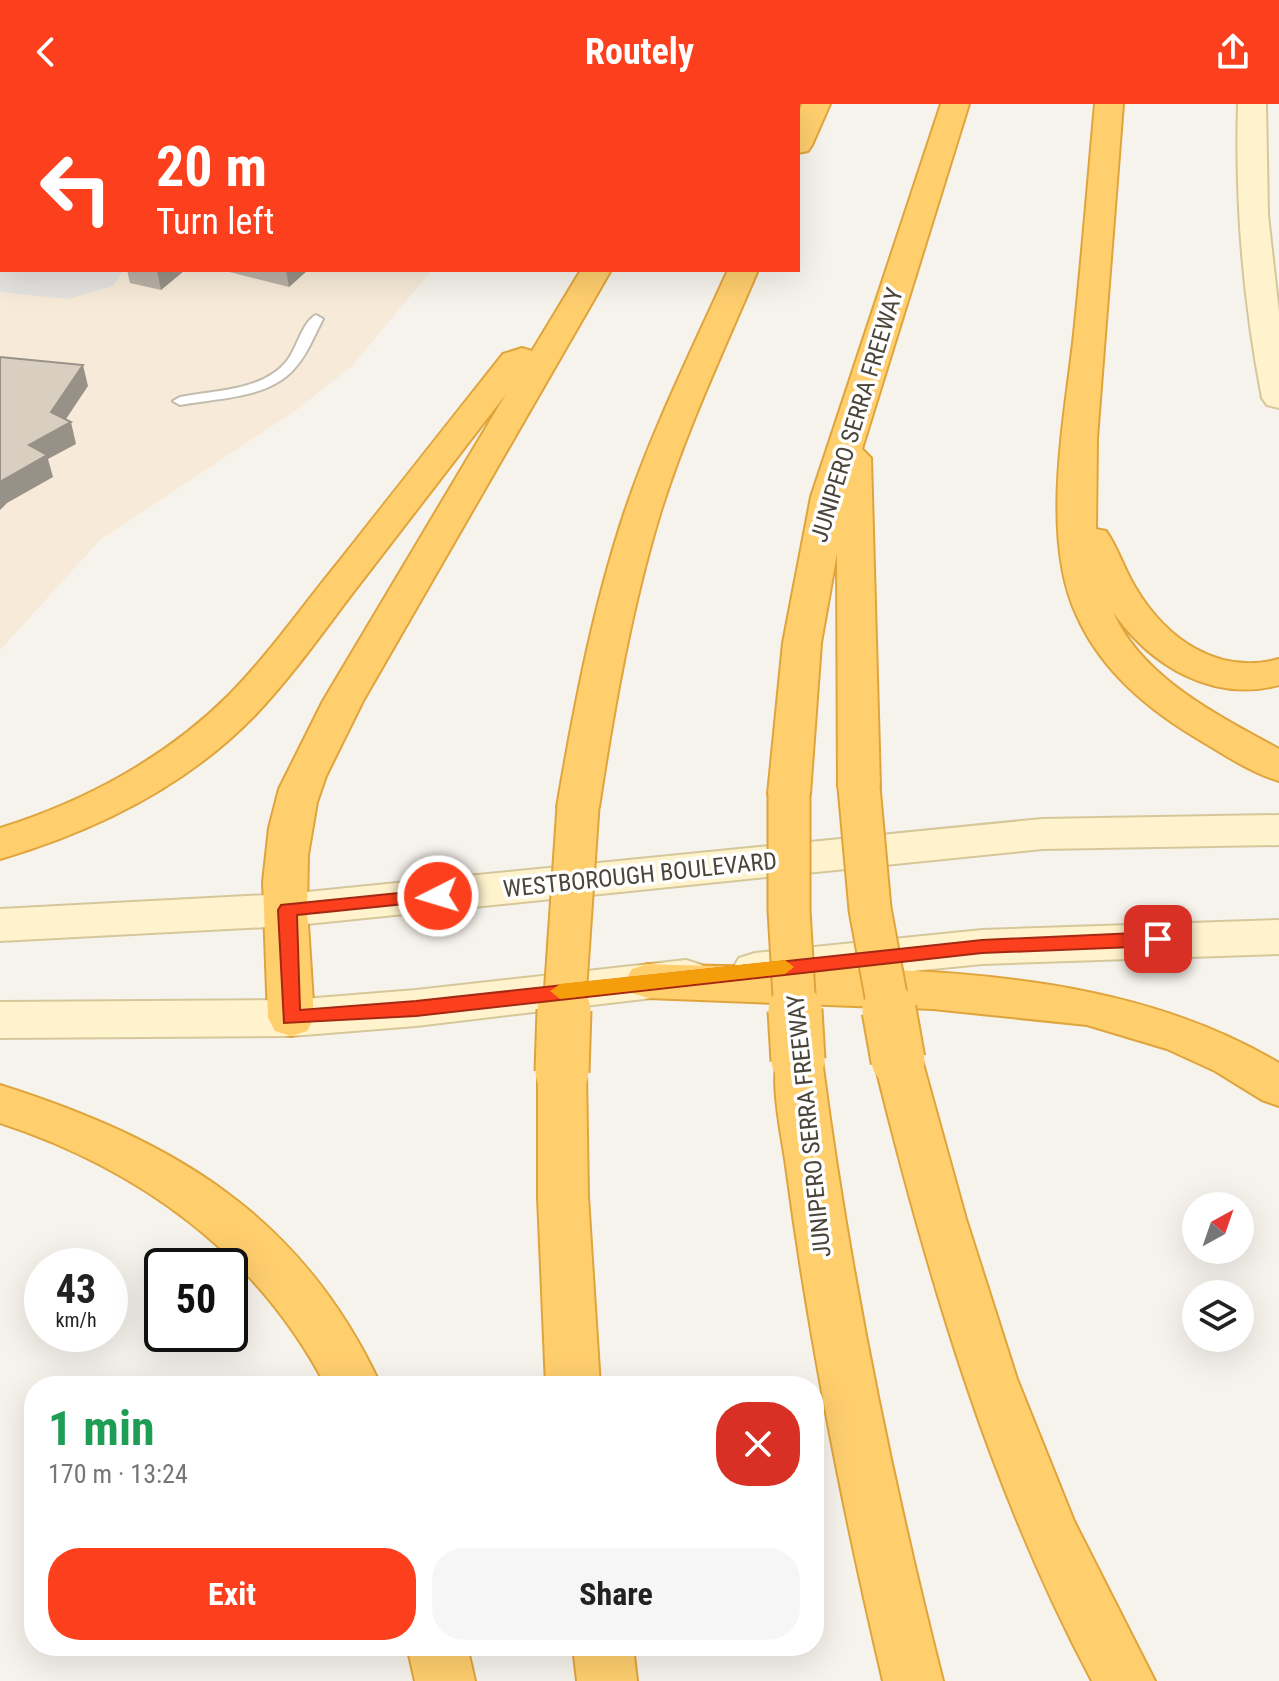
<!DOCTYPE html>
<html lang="en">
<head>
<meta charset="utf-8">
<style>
  body { margin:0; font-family:"Roboto Condensed",sans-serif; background:#f6f6f6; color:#222; height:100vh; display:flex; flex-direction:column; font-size:30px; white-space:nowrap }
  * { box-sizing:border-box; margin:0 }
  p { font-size:26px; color:#767676 }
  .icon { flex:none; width:44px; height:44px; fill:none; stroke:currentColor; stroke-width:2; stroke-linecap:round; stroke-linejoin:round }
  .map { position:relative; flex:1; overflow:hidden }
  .drawer { position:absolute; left:24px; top:1272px; width:800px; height:280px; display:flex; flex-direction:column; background:#fff; border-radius:32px; box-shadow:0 8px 32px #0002 }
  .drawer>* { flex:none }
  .top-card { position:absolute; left:0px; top:0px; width:800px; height:168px; box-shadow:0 8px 32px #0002; background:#fc3f1d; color:#fff; overflow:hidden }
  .needle { width:52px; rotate:40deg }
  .controls { position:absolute; left:1182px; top:1088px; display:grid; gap:16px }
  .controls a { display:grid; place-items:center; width:72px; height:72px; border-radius:50%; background:#fff; box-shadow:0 8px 32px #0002; font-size:40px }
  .speed { position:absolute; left:24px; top:1144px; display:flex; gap:16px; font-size:40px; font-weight:700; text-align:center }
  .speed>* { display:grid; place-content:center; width:104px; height:104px; border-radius:50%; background:#fff; box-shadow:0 8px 32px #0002; line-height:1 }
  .speed small { font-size:20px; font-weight:400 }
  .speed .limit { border:4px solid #111; border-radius:12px; background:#fff; color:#111 }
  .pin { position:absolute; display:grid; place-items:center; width:68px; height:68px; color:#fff; margin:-34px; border-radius:16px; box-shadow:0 4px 12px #0006 }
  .me { position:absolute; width:88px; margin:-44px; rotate:265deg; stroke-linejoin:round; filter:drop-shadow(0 0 6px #0008) }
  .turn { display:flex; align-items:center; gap:28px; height:168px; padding:0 24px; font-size:36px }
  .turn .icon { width:104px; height:104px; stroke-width:2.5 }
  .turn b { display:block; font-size:56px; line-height:68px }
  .round { display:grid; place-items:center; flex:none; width:84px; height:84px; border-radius:32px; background:#f6f6f6 }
  .headline { display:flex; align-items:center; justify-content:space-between; height:136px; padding:0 24px }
  h1 { font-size:48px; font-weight:700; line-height:60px; color:#1e9e55 }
  .button { display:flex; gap:16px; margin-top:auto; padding:16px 24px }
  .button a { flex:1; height:92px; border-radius:32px; background:#fc3f1d; color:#fff; font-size:32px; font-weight:700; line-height:92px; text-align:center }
  .button a+a { background:#f6f6f6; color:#222 }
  header { display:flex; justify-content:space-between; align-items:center; height:104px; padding:0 24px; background:#fc3f1d; color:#fff; font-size:36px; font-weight:700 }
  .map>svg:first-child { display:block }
</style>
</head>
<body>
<header><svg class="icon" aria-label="back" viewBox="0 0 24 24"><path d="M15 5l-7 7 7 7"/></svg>Routely<svg class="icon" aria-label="share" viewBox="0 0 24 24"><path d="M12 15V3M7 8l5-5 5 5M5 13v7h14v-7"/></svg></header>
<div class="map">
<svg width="1279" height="1577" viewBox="0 0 1279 1577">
  <rect width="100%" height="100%" fill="#f6f3ec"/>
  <path fill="#f7ead8" d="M0,0H569L2,2V166H432L352,262L295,307L100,436L0,546Z"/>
  <path fill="#e5e3e0" d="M0,113L2,166H124L113,182L68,195L0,188Z"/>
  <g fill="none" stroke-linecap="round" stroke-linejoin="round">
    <g stroke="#c2bbae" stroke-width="4">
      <g id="service">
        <path d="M2,107V115L0,116V108Z"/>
        <path d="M316,211L323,215C314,232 307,251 294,265C268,295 216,294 180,301L173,297L180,293C214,286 262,287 286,258C297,245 302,218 316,211Z"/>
      </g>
    </g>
    <g stroke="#d6c79b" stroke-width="4">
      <g id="secondary">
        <path d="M1238,0H1266L1268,111L1279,209V304L1267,301L1262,294C1243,196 1235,99 1238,0Z"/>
        <path d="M1279,711V741L1042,745L287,822L0,837V805L287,790L1042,715Z"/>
        <path d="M1279,816V850L982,860L755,883L739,878L732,866L739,854L755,849L982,826Z"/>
        <path d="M686,856L702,861L709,873L702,885L686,890L416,922L291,932L0,934V898L291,896L416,886Z"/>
      </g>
    </g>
    <g stroke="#e0a43c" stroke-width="4">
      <g id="motorway">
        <path d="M683,0H711L681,2Z"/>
        <path d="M802,0H830L812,41L808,47L798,49V10Z"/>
        <path d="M941,0H969L862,345L871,354L880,683L874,693L859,697L844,693L838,683L837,449L821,539L810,690L804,700L789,704L774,700L768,690L783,539L811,393Z"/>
        <path d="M1095,0H1123L1097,334L1096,425L1106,427C1118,444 1124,465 1135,483C1165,534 1217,572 1279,555V581C1212,599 1150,561 1113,508C1143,575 1218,611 1279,645V677C1249,668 1220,648 1193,632C1145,603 1100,564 1077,512C1040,433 1065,314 1074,230C1082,153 1088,77 1095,0Z"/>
        <path d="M581,166H611L363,597L326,672L317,698L308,751L307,805L314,914L307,927L291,932L275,927L268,914L263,778L269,724L279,685L323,597L506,290C459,351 412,412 365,473C329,519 296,568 256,610C187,682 95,727 0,755V724C84,698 166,654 229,591C270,549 304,500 341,455C395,386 449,318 503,250L522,244L532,247Z"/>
        <path d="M728,166H758C724,246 686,326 660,410C631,506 614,604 599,703L593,713L578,718L563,713L557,703C574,603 593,503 625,407C653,324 692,246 728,166Z"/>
        <path d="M648,860C856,868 1095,849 1279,959V1002L1262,996L1215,967L1167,945L1087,921L933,905L648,894L632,889L625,877L632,865Z"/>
        <path d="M798,938L815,943L822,956C849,1166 891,1372 943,1577H883C843,1407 809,1236 786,1062C782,1031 767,969 781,943Z"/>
        <path d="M898,938L915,943L922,956L966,1115L1017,1275L1074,1417L1155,1577H1092C988,1381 927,1170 874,956L881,943Z"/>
        <path d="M562,949L579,955L586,968L588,1093L600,1282H546L538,1093V968L545,955Z"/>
        <path d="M0,981C173,1036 302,1111 381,1282H326C257,1150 140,1065 0,1019Z"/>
        <path d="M407,1542H467L475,1577H415Z"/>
        <path d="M573,1542H633L637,1577H577Z"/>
      </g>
    </g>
    <use href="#service" fill="#fff" fill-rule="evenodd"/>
    <use href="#secondary" fill="#fff3cd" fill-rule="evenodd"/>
    <use href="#motorway" fill="#ffcf6e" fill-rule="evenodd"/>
    <g stroke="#e0a43c" stroke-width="45" stroke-linecap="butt">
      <g id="motorway-bridge-far1">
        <path d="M859,683L870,805L889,908"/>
        <path d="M789,690V806L795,908"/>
        <path d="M564,908L578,703"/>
      </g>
    </g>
    <g stroke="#e0a43c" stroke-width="57" stroke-linecap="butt">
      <g id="motorway-bridge">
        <path d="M795,906L798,956"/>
        <path d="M889,906L898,956"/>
        <path d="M562,968L564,906"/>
      </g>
    </g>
    <use href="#motorway-bridge-far1" stroke="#ffcf6e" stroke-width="41"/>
    <use href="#motorway-bridge" stroke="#ffcf6e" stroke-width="53"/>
  </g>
  <g fill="#bab2a6">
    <path d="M127,166H185L161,186L130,179Z"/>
    <path d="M221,166H308L289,183Z"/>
  </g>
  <g fill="#979187">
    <path d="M509,0H530V2H507Z"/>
    <path d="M157,166H185L161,186Z"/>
    <path d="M286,166H308L289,183Z"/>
    <path d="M83,261L88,282L60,324L71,318L76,340L48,355L53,373L7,399L0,406V378L51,308Z"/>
  </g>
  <g fill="#d8cfc1" stroke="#979187" stroke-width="2">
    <path d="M144,0H509L507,2H142Z"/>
    <path d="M0,253L83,261L51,308L71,318L29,341L47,351L0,378Z"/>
  </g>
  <path fill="#fc3f1d" stroke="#a42913" stroke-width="2" d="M438,785L447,792L444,796L297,811L300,906L416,897L982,836L1158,828L1168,835L1158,842L982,849L416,912L284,919L278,806L281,801Z"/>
  <path fill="#f59e0b" d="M785,856L794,863L785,870L560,895L550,887L560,880Z"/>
  <g text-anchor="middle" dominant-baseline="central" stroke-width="7" stroke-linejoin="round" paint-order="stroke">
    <g font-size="24" fill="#4b4439" stroke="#fff">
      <text transform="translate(857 311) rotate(-73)">JUNIPERO SERRA FREEWAY</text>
      <text transform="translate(640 771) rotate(-6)">WESTBOROUGH BOULEVARD</text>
      <text transform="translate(809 1022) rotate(-96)">JUNIPERO SERRA FREEWAY</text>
    </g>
  </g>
</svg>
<div class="controls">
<a><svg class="needle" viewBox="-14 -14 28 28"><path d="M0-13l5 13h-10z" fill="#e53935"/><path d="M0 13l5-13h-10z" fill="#767676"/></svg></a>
<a><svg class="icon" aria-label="layers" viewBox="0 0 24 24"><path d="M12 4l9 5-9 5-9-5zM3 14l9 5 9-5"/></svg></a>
</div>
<div class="speed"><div>43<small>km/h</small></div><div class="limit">50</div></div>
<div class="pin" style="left:1158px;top:835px;background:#d93025"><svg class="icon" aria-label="arrive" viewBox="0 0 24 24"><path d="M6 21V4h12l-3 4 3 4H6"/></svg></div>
<svg class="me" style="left:438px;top:792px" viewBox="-20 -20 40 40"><circle r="17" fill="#fc3f1d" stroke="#fff" stroke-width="3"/><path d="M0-11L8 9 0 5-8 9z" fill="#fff"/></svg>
<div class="top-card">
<div class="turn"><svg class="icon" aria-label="left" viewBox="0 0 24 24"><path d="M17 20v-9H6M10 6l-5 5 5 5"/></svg><div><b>20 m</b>Turn left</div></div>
</div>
<section class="drawer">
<div class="headline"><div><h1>1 min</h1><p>170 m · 13:24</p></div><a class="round" style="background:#d93025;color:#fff"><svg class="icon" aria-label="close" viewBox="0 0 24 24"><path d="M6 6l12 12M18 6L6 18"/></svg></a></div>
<div class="button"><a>Exit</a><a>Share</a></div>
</section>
</div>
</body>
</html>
